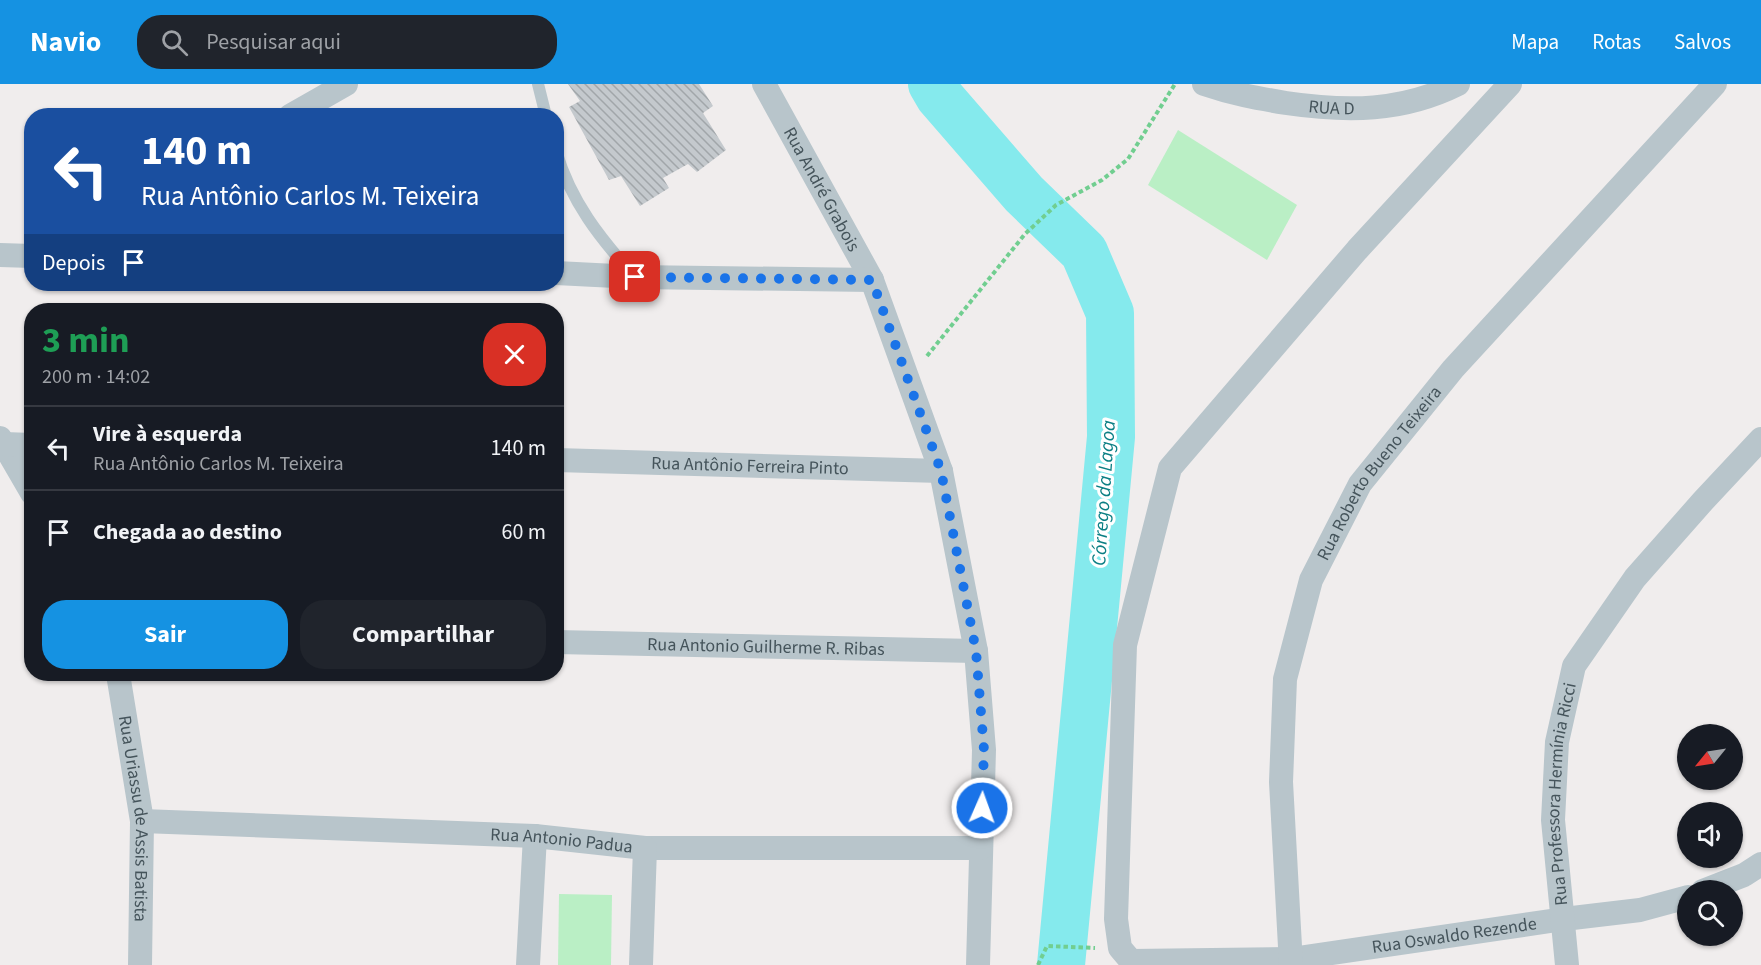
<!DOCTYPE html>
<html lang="pt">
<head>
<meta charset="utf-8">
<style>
  body { margin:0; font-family:"Source Sans 3",sans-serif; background:#20242c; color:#f1f3f6; height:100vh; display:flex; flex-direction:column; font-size:22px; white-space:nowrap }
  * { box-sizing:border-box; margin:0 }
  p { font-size:20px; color:#9ea1a6 }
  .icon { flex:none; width:33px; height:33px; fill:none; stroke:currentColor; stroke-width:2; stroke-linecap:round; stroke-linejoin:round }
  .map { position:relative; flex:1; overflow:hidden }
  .details { position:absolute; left:24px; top:219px; width:540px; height:378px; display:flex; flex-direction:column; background:#171b24; border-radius:24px; box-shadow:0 2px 4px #0004 }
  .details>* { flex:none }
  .top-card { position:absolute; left:24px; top:24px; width:540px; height:183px; border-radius:24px; box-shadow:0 2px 4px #0004; background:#1a4fa0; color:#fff; overflow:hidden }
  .needle { width:39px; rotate:240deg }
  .controls { position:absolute; left:1677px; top:640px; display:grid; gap:12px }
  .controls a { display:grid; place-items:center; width:66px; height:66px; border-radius:50%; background:#171b24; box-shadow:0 2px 4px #0004; font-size:30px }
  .pin { position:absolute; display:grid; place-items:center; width:51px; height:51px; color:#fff; margin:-26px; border-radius:12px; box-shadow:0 3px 9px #0006 }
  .me { position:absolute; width:66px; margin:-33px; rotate:2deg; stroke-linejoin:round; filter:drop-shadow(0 0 4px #0008) }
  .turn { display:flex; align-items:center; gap:21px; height:126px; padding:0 18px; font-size:27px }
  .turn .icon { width:78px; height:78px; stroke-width:2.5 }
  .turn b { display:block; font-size:42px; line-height:51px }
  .then { display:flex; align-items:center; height:57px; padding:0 18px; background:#0003; gap:12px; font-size:22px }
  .round { display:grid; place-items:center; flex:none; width:63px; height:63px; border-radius:24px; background:#20242c }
  .head { display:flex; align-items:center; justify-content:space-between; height:102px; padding:0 18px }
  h1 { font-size:36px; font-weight:700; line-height:45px; color:#1e9e55 }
  .primary-button { display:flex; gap:12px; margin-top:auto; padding:12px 18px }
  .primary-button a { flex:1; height:69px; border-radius:24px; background:#1592e2; color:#fff; font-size:24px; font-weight:700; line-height:69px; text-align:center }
  .primary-button a+a { background:#20242c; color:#f1f3f6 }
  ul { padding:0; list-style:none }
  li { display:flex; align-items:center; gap:18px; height:84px; padding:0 18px; border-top:2px solid #363941 }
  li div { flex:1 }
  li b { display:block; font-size:22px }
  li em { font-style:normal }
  header { display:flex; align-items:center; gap:36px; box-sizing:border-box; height:84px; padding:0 30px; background:#1592e2; color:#fff }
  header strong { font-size:28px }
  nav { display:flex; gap:33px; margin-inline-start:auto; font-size:21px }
  .search { width:420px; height:54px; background:#20242c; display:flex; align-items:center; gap:15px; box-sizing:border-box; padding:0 21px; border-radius:24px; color:#9ea1a6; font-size:22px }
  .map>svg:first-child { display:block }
</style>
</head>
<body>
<header>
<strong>Navio</strong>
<div class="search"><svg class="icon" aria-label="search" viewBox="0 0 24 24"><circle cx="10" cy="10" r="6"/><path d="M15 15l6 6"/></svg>Pesquisar aqui</div>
<nav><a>Mapa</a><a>Rotas</a><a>Salvos</a></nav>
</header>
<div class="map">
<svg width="1761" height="881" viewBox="0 0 1761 881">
  <defs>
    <pattern id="building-back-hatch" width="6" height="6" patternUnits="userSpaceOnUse" patternTransform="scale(1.5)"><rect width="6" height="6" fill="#c4c9cd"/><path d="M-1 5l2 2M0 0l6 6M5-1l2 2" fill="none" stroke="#a1a6a9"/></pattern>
  </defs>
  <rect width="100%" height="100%" fill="#f0eded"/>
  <g fill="#baefc5">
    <path d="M1178,46L1297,121L1267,176L1148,101Z"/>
    <path d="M559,810L612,811L611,881H558Z"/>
  </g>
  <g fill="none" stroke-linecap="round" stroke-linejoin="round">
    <path stroke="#85eaed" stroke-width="48" d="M932,0L939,12L1024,110L1084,168L1110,229L1111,353L1061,881"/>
  </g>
  <path fill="url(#building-back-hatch)" d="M568,0H699L713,22L703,29L726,66L697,88L688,80L663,94L669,104L640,122L621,92L609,96L569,23L580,17Z"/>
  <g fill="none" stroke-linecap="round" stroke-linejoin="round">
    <g stroke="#71ce90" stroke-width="4" stroke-dasharray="4.5 3" stroke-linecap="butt">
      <path d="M927,272L1025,150L1056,121L1102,96L1128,75L1175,0"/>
      <path d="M1038,881L1047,862L1095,864"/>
    </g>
    <g stroke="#b8c5cb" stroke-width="12">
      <path d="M538,0L546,32"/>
      <path d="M556,67C571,118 600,154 634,192"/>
    </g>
    <g stroke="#b8c5cb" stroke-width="24">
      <path id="s1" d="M764,0L872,196L941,387L976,567L984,666L978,881"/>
      <path id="s2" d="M1204,0C1233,10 1256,14 1286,19C1347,28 1402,28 1458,0"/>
      <path id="s3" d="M1510,0L1357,166L1170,384L1125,561L1116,835L1120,864L1131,877L1291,875L1564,835L1640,826L1688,813"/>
      <path d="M290,32L346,0"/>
      <path d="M0,171L32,172"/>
      <path d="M556,189L635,193L872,196"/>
      <path d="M0,354L32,409"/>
      <path d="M4,360L32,361"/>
      <path id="s4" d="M556,376L941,387"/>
      <path id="s5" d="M556,558L976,567"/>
      <path id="s6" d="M118,590L142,737L140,881"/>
      <path id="s7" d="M142,737L535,752L645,764H981"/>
      <path d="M1703,807L1744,791L1761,780"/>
      <path d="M528,881L535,752"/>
      <path d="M641,881L645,764"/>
      <path id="s8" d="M1291,881L1281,698L1285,595L1311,496L1360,400L1453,285L1715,0"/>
      <path id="s9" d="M1567,881L1553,736L1557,658L1574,582L1635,494L1703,417L1761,355"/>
    </g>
  </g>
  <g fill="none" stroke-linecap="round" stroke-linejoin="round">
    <path stroke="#1a73e8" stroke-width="10" stroke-dasharray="0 18" d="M635,193L872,196L941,387L976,567L984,666L982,724"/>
  </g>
  <g text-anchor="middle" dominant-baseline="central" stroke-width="6" stroke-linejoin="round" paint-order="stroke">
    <g font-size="18" fill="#45545b" stroke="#fff">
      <text stroke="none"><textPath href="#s2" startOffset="130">RUA D</textPath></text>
      <text stroke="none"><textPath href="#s1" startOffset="120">Rua André Grabois</textPath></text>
      <text stroke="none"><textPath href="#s4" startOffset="194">Rua Antônio Ferreira Pinto</textPath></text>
      <text stroke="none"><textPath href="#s8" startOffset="516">Rua Roberto Bueno Teixeira</textPath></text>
      <text stroke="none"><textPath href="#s5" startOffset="210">Rua Antonio Guilherme R. Ribas</textPath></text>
      <text stroke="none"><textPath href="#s9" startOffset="172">Rua Professora Hermínia Ricci</textPath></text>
      <text stroke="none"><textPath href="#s6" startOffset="146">Rua Uriassu de Assis Batista</textPath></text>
      <text stroke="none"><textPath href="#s7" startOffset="420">Rua Antonio Padua</textPath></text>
      <text stroke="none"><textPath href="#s3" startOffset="1341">Rua Oswaldo Rezende</textPath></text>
    </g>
    <g font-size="20" font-style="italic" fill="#0b7f84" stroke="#fff">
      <text transform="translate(1104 409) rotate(-86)">Córrego da Lagoa</text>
    </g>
  </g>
</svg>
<div class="controls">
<a><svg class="needle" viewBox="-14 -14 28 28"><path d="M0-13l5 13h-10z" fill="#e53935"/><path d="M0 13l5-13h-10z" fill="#9ea1a6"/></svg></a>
<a><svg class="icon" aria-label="sound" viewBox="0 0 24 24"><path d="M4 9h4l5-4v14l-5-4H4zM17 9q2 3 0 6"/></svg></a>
<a><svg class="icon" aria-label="search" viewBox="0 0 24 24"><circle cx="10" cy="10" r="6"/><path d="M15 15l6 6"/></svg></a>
</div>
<div class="pin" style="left:635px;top:193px;background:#d93025"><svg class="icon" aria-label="arrive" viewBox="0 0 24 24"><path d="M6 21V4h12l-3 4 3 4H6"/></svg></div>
<svg class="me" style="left:982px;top:724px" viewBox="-20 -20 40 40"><circle r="17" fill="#1a73e8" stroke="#fff" stroke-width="3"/><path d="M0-11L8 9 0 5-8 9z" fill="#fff"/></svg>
<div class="top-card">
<div class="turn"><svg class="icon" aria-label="left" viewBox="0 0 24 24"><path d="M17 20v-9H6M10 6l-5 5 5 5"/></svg><div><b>140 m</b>Rua Antônio Carlos M. Teixeira</div></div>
<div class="then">Depois<svg class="icon" aria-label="arrive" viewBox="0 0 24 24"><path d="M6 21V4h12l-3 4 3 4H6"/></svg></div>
</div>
<section class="details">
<div class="head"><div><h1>3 min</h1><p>200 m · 14:02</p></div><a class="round" style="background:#d93025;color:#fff"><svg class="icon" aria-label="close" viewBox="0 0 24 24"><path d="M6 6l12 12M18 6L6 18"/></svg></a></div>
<ul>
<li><svg class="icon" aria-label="left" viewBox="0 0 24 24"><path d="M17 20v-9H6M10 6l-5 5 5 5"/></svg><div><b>Vire à esquerda</b><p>Rua Antônio Carlos M. Teixeira</p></div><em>140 m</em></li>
<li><svg class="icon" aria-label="arrive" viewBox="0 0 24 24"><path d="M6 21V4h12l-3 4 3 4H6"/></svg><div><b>Chegada ao destino</b></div><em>60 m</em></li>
</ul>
<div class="primary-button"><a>Sair</a><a>Compartilhar</a></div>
</section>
</div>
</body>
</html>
